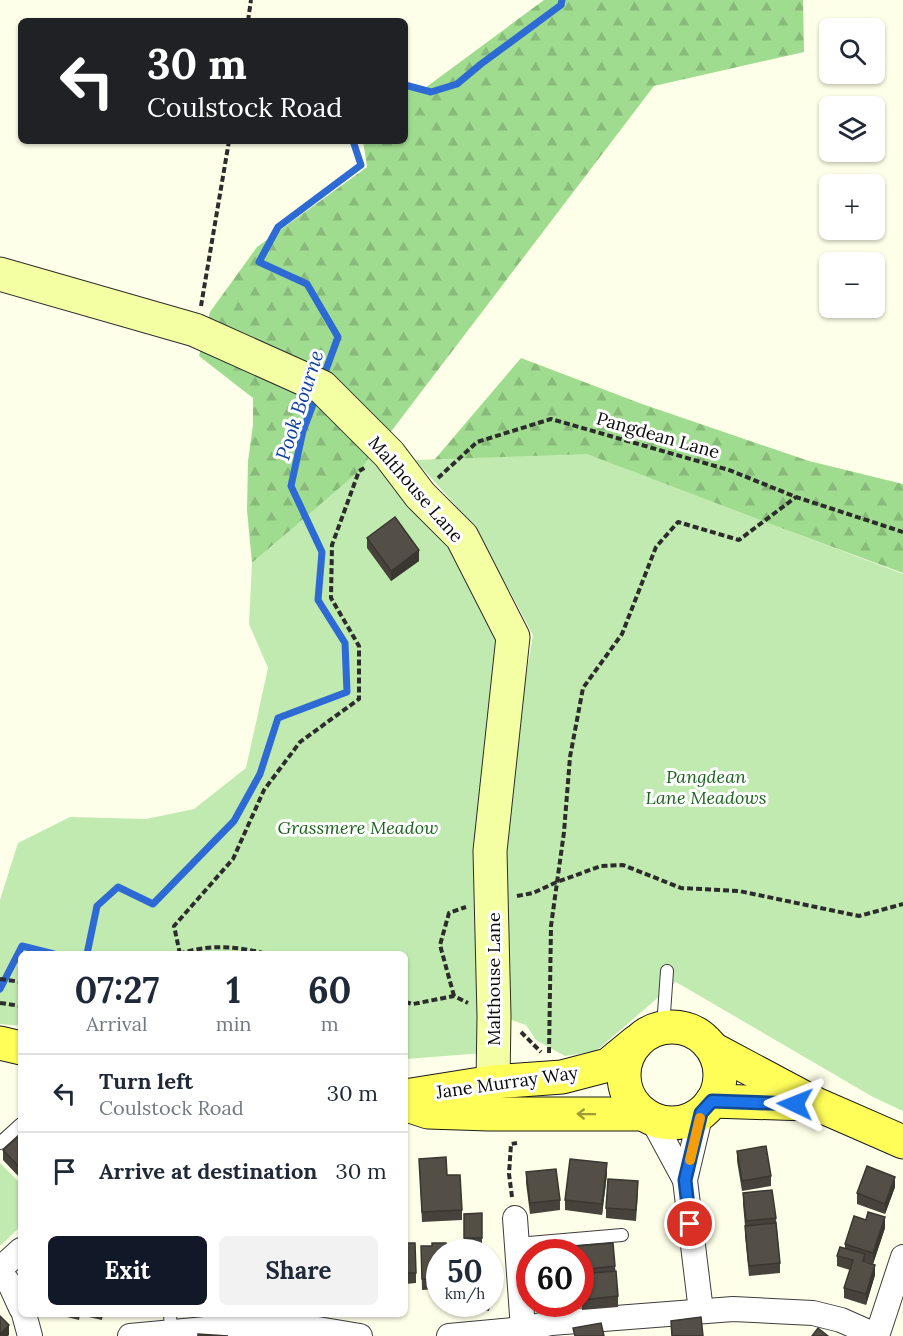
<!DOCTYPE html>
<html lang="en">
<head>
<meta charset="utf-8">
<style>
  body { margin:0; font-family:Lora,serif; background:#f2f2f3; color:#1f2937; height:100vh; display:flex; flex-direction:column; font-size:22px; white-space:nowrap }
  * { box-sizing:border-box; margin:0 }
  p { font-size:20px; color:#747a83 }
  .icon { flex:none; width:33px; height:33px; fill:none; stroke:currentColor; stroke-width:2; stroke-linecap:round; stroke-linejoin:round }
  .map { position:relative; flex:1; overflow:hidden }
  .panel { position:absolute; left:18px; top:951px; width:390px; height:366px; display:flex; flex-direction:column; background:#fff; border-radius:9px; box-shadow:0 2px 4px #0004 }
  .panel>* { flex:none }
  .guide { position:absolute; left:18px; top:18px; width:390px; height:126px; border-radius:9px; box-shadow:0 2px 4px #0004; background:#202124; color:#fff; overflow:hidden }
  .tools { position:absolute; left:819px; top:18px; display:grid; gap:12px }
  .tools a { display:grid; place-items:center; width:66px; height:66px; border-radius:9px; background:#fff; box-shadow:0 2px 4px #0004; font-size:30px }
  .speed { position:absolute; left:426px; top:1239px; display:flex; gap:12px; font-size:30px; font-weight:700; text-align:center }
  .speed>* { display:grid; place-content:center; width:78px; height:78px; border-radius:50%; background:#fff; box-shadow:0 2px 4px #0004; line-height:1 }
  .speed small { font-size:15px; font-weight:400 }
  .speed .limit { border:9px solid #d22; background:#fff; color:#111 }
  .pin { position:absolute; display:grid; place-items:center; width:51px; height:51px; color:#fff; margin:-26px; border:3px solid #fff; border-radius:50%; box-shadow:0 2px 6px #0007 }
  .me { position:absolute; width:66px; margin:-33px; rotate:272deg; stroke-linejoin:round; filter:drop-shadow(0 0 4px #0008) }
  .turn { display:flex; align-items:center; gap:21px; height:126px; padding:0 30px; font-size:27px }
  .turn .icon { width:78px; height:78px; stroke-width:2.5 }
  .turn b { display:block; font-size:42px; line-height:51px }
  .eta { display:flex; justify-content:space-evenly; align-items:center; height:102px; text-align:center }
  .eta b { font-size:36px; font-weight:800; line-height:42px }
  .action { display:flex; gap:12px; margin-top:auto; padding:12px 30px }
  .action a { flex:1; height:69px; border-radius:9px; background:#111827; color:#fff; font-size:24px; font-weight:800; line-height:69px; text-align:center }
  .action a+a { background:#f2f2f3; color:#1f2937 }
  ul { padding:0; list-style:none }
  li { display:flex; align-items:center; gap:18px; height:78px; padding:0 30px; border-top:2px solid #e0e1e3 }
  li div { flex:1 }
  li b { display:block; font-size:22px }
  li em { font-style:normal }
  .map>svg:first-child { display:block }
</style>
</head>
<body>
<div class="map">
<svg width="903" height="1336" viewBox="0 0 903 1336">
  <defs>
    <pattern id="forest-firs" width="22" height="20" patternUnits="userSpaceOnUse" patternTransform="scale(1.5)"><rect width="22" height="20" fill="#a0dc8f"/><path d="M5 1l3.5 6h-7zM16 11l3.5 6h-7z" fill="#88bb7a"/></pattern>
  </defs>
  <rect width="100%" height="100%" fill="#feffe8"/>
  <g fill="url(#forest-firs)">
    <path d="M544,0H803L804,52L654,86L361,471L252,563L247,510L248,461L253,425V398L199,356L210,312L257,247L367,167L363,141H405V83L425,88Z"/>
    <path d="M521,358L642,404L809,461L903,484V573L789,531L430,465Z"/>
  </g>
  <g fill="#c1eab0">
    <path d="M375,449L453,545L506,641L485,1053L405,1059V954H21V1026L0,1024V900L18,843L70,817L146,819L194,809L246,768L268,668L249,624L252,563L359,471Z"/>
    <path d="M587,454L903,574V1111L873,1097L676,982L596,1051L565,1056L536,1040L526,1025L503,1017V810L533,635L476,528L415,460Z"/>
    <path d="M0,1163L21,1184V1226L0,1246Z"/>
  </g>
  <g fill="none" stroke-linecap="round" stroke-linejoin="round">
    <g stroke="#2d6ad3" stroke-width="7">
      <path d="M405,85L431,92L457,84L481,64L561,5L562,0"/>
      <path d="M323,378L338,337L307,284L259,262L278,227L361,165L353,141"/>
      <path d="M87,954L97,906L118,887L153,904L234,821L260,774L278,718L347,692L345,643L318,600L322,552L291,486L303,431L317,394"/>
      <path d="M0,989L22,946L54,954"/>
    </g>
    <g stroke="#3d3d3d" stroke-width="14">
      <g id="lane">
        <path d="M663,1027L667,971"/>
        <path d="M0,1143L21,1124"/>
        <path d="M517,1244L622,1235"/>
        <path d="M170,1314L171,1332"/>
      </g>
    </g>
    <g stroke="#3d3d3d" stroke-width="26">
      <g id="street">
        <path d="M652,1119L685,1180"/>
        <path d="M515,1218L523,1329"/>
        <path d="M0,1269L21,1250"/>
        <path d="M0,1272L11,1286L21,1308"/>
        <path d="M701,1311L685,1180L701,1113"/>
        <path d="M24,1314L30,1336"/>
        <path d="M130,1336L238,1326H300L360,1336"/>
        <path d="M449,1336L523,1329L551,1323L733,1309L813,1313L841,1320L877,1336L903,1257"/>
      </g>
    </g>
    <g stroke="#2c2c2c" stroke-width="35">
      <path id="secondary" d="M0,274L195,330L322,387L389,454L420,495L462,537L513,637L490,851L494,1016L493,1082"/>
    </g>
    <g stroke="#1b1b1b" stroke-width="35">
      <g id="primary">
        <circle cx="672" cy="1075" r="48"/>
        <path d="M0,1043L21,1048"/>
        <path d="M713,1049L816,1104L903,1142"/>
        <path d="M405,1096L493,1082L562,1077L608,1065L636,1042"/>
        <path d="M712,1101L808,1104"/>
        <path d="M407,1105L428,1112L489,1114H644"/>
      </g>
    </g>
    <g stroke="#2c2c2c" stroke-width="4" stroke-dasharray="6 3" stroke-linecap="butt">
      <path d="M248,21L251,0"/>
      <path d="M201,306L229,141"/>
      <path d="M438,478L477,442L551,419L729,470L796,497L903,532"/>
      <path d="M517,896L533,893L557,882L601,866L623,865L681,888L739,891L859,916L903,904"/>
      <path d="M179,954C208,944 237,946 267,954"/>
      <path d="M180,954L174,926L233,859L264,790L300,742L359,699V646L331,598L332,545L359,471L366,467"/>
      <path d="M0,979L21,982"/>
      <path d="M454,996L440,945L449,913L466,907"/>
      <path d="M405,1002L413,1004L454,996L468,1003"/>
      <path d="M0,1003L21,1006"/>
      <path d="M521,1032L541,1052"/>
      <path d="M549,1053L551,926L564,832L570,757L583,688L622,634L656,547L678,522L739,540L796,497"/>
      <path d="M512,1197L509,1174L511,1144L517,1143"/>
    </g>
    <use href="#lane" stroke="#fff" stroke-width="12"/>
    <use href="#street" stroke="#fff" stroke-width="24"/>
    <use href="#secondary" stroke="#f4ffa3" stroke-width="33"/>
    <use href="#primary" stroke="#fffd58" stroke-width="33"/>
  </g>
  <g fill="#47433c">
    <path d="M367,538L419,561L391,581L367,548Z"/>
    <path d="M21,1134V1179L3,1160V1150Z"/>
    <path d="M737,1151L771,1176V1186L742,1191L737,1161Z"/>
    <path d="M419,1159L462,1210V1220L422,1222Z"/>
    <path d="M526,1172L560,1200V1210L530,1214L526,1183Z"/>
    <path d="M607,1174L602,1215L565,1210V1200Z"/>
    <path d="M895,1187L885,1214L857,1204V1193Z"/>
    <path d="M638,1192L636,1221L606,1218V1208Z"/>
    <path d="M743,1193L776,1218L780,1263V1273L749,1276L745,1236V1226L743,1204Z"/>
    <path d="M482,1213V1243L464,1244V1214Z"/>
    <path d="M885,1228L873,1264L865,1261L875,1275L866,1305L844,1298V1288L850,1270L837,1266V1256L845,1248V1244Z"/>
    <path d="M405,1243L416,1273V1283L405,1284Z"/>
    <path d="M421,1246L440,1252V1289L422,1290Z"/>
    <path d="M577,1246L615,1266L618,1296V1307L582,1310L581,1301H580V1252H577Z"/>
    <path d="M466,1304H490L489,1311L466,1308Z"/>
    <path d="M63,1314H103L102,1320L80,1315L79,1320L63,1316Z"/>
  </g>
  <g fill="#3a3731">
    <path d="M419,550V561L391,581V571Z"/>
    <path d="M607,1163V1174L602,1215V1204Z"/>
    <path d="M895,1177V1187L885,1214V1204Z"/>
    <path d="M885,1217V1228L873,1264V1253Z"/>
    <path d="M494,1264V1275L490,1301V1291Z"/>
    <path d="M875,1265V1275L866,1305V1294Z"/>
    <path d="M9,1325V1335L8,1336H0V1334Z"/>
  </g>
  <g fill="#534e46" stroke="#3a3731" stroke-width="1.5">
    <path d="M395,517L419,550L391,571L367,538Z"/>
    <path d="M21,1134V1169L3,1150Z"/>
    <path d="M766,1146L771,1176L742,1181L737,1151Z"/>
    <path d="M446,1157L447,1175H460L462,1210L422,1212L419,1159Z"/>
    <path d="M570,1159L607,1163L602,1204L565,1200Z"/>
    <path d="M867,1166L895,1177L885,1204L857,1193Z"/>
    <path d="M556,1169L560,1200L530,1203L526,1172Z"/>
    <path d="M608,1179L638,1181L636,1210L606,1208Z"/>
    <path d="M772,1190L776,1218L746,1221L743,1193Z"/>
    <path d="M868,1212L885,1217L873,1253L845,1244L854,1216L866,1220Z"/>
    <path d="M482,1213V1238H464V1214Z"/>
    <path d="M776,1223L780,1263L749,1266L745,1226Z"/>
    <path d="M405,1243H415L416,1273H405Z"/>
    <path d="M432,1243H446L447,1252H440V1279H422L421,1246H432Z"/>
    <path d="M613,1243L615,1266L580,1270V1252H578L577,1246Z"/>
    <path d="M840,1247L865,1254L863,1261L875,1265L866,1294L844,1288L853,1260L837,1256Z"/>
    <path d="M490,1264H494L490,1291Z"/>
    <path d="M616,1271L618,1296L582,1300L581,1291H580V1274Z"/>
    <path d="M0,1316L9,1325L0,1334Z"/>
    <path d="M701,1317L703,1336H672L671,1321Z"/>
    <path d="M601,1323L604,1336H575L573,1328Z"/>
    <path d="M818,1328L828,1336H812Z"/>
    <path d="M198,1334L228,1336H198Z"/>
  </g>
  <defs><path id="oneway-shaft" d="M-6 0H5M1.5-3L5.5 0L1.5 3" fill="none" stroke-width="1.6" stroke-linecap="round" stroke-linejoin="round" transform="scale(1.5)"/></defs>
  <use stroke="#9d9c39" href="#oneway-shaft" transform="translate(586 1114) rotate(-179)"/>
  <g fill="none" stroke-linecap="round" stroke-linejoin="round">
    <g stroke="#114b97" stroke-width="15">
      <path id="route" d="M690,1224L685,1180L701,1113L712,1101L795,1104"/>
    </g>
    <use href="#route" stroke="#1a73e8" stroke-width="10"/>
    <path stroke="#f59e0b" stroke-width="10" d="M690,1160L700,1118"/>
  </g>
  <g text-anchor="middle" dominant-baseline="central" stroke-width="6" stroke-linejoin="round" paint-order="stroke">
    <g font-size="18" fill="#0a0a0a" stroke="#fff">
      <text transform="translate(658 435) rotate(16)">Pangdean Lane</text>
      <text transform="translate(416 489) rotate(49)">Malthouse Lane</text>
      <text transform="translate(493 979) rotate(-90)">Malthouse Lane</text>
      <text transform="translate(507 1082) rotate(-8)">Jane Murray Way</text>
    </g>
    <g font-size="18" font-style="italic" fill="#19641b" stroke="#fff">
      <text x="706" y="776">Pangdean<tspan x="706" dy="21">Lane Meadows</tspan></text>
      <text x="358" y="827">Grassmere Meadow</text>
    </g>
    <g font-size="20" font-style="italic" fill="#0f3fa0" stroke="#fff">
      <text transform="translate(299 405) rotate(-72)">Pook Bourne</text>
    </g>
  </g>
</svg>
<div class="tools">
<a><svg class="icon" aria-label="search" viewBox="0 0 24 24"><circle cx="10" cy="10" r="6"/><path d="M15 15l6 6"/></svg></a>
<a><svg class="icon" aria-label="layers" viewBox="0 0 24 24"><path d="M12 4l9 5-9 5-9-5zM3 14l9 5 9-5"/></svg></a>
<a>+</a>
<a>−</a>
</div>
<div class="speed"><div>50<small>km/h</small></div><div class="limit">60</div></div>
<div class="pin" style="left:690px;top:1224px;background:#d93025"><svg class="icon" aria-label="arrive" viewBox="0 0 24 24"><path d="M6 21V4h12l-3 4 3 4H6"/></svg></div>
<svg class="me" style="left:795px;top:1104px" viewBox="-20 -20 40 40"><path d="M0-17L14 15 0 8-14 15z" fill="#1a73e8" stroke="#fff" stroke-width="4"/></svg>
<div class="guide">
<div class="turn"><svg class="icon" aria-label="left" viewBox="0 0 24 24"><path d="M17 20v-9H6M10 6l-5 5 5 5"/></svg><div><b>30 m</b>Coulstock Road</div></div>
</div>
<section class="panel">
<div class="eta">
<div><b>07:27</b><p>Arrival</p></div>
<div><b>1</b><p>min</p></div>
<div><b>60</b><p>m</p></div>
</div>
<ul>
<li><svg class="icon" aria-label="left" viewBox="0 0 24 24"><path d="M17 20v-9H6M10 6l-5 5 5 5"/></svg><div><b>Turn left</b><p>Coulstock Road</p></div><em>30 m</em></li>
<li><svg class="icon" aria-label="arrive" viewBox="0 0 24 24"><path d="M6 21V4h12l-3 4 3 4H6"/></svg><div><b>Arrive at destination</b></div><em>30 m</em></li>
</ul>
<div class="action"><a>Exit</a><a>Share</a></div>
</section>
</div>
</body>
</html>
